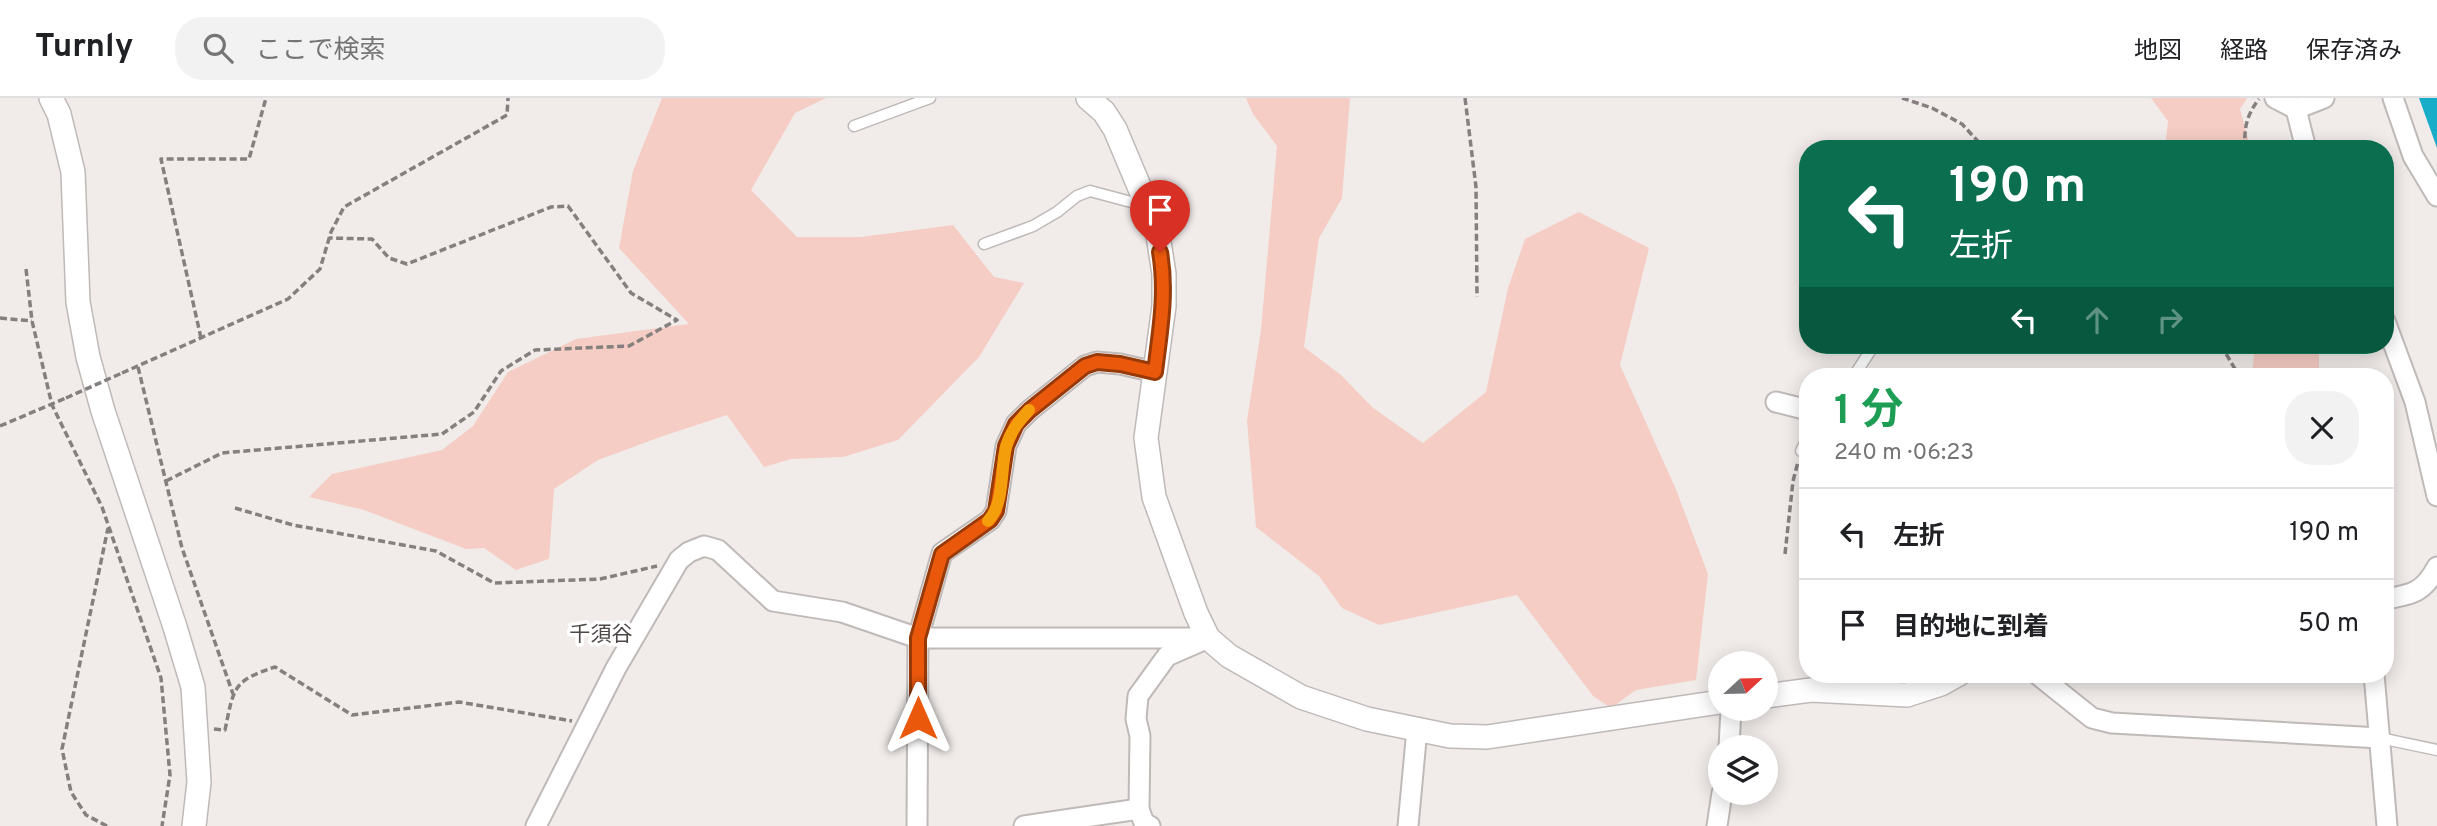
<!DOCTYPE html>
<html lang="ja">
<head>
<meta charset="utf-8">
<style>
  body { margin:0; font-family:Overpass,"Noto Sans JP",sans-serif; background:#f2f2f2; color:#202124; height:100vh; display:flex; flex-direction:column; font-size:26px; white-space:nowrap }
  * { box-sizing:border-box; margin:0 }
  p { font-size:23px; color:#757577 }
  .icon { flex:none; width:38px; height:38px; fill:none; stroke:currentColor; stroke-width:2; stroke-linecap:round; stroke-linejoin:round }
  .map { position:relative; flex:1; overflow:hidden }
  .drawer { position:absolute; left:1799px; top:270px; width:595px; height:315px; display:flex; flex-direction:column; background:#fff; border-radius:28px; box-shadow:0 4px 18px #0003 }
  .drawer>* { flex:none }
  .hud { position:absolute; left:1799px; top:42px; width:595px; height:214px; border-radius:28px; box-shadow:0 4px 18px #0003; background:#0b6e4f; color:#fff; overflow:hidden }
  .needle { width:46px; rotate:68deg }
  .fabs { position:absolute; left:1708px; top:553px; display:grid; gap:14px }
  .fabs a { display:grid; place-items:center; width:70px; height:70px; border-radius:50%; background:#fff; box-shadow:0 4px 18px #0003; font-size:35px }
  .pin { position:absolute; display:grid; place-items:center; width:60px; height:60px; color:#fff; margin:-72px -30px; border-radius:50% 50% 50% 0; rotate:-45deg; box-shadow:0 0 7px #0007 }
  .pin .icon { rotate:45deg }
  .me { position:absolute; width:77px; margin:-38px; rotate:0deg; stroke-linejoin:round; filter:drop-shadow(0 0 5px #0008) }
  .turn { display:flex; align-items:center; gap:24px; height:147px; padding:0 35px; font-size:32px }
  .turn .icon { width:91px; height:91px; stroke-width:2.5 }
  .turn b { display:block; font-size:49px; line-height:60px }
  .lanes { display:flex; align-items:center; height:66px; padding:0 35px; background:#0003; justify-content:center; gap:35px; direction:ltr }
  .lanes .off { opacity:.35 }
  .round { display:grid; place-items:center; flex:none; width:74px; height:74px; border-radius:28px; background:#f2f2f2 }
  .summary { display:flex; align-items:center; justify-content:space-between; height:119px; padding:0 35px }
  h1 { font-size:42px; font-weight:700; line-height:52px; color:#1e9e55 }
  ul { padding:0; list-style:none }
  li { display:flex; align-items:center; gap:21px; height:91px; padding:0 35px; border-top:2px solid #e0e0e0 }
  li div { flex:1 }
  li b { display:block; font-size:26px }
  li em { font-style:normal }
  header { display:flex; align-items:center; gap:42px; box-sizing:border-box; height:98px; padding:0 35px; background:#fff; border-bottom:2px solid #e0e0e0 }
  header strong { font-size:33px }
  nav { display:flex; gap:38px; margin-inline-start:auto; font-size:24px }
  .search { width:490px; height:63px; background:#f2f2f2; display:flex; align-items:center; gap:18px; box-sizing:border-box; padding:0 24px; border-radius:28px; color:#757577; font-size:26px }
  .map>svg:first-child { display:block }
</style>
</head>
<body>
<header>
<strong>Turnly</strong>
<div class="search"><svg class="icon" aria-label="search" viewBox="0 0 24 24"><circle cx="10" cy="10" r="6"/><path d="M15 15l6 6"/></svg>ここで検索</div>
<nav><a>地図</a><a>経路</a><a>保存済み</a></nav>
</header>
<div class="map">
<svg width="2437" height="728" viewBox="0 0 2437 728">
  <rect width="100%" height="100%" fill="#f1ecea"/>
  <g fill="#f5cdc4">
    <path d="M662,0H826L795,15L751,92L797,139H861L953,127L994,179L1024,185L979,259L898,342L843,359L791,361L764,369L727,317L663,338L598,362L554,391L549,461L516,472L484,450L466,451L364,412L309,399L332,376L442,352L473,328L508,274L576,241L689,226L619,150L633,73Z"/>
    <path d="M1246,0H1350L1342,100L1319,140L1304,249L1341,277L1373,310L1423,345L1486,294L1508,190L1525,141L1579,114L1649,150L1620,267L1675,389L1708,476L1696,582L1636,592L1611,610L1593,598L1517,497L1379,527L1342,510L1319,478L1256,429L1247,323L1261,232L1277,48L1253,16Z"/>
    <path d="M2151,0H2247L2240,11L2251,51H2165L2168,23Z"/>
    <path d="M2255,247H2319V278H2252Z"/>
  </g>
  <path fill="#17adc8" d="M2419,0H2437V50Z"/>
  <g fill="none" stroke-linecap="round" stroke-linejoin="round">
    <g stroke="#bfb9b8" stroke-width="13">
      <g id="service">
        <path d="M854,28L930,0"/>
        <path d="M984,146L1033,128L1057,114L1077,98L1090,93L1146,108"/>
        <path d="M1854,278L1874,247"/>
        <path d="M1801,353L1808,339"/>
        <path d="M2380,640L2437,652"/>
      </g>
    </g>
    <g stroke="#bfb9b8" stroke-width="23">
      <g id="minor">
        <path d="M2275,0L2296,11L2324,0"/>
        <path d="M2393,0L2413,58L2437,98"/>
        <path d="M2296,11L2306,51"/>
        <path d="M2385,223L2415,304L2437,398"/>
        <path d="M1776,304L1808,312"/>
        <path d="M2385,501C2412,497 2424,494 2437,469"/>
        <path d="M2037,576L2092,620L2112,625L2380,640"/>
        <path d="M2374,576L2387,728"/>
        <path d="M1729,649L1731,611"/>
        <path d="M536,728L616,570L679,462L689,454L704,448L718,452L773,503L842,514L918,540H1208"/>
        <path d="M917,728L918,540L942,455L990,422L996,413L1006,348L1016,326L1030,312L1085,268L1097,264L1120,266L1155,274"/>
        <path d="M1024,728L1139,711"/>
        <path d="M1150,728L1144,725L1139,711L1140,638L1136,621L1138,598L1167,558L1199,544"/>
        <path d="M1408,728L1417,631"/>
        <path d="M1717,728L1722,695"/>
      </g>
    </g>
    <g stroke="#bfb9b8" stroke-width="26">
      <g id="tertiary">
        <path d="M51,0L59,16L73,74L78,204L88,259L103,313L175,529L193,589L199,684L194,728"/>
        <path d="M1088,0L1104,14L1115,31L1157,131L1164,176V208L1146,340L1154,399L1196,515L1208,540L1229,558L1301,599L1367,621L1450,638L1487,639L1720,604"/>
        <path d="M1766,598L1811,592L1907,597L1941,586L1959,576"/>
      </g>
    </g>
    <g stroke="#84807f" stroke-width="3.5" stroke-dasharray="7 3.5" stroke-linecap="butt">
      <path d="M1465,0L1476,89L1477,199"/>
      <path d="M1902,0L1932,10L1962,26L1985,51"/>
      <path d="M2245,51C2244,30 2246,18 2259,1"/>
      <path d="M26,171L32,223L52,307L102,409L161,580L170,677L162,728"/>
      <path d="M0,220L32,223"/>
      <path d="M201,240L161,61H249L266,0"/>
      <path d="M2221,247L2239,278"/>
      <path d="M138,269L182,450L233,596"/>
      <path d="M122,275L288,201L320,171L331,134L344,109L507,17L508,0"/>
      <path d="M0,328L66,300"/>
      <path d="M166,383L222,355L442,336L474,314L501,273L535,252L629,248L677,222L631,195L568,108L551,109L407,166L389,160L372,141L329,140"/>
      <path d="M235,410L293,427L436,453L494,485L600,481L657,468"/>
      <path d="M1785,456L1793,383L1798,364"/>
      <path d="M214,631L225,632C234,590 232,583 275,569L352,617L459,604L572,623"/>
      <path d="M107,728L86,717L71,694L62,651L108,430"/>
    </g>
    <use href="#service" stroke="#fff" stroke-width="10"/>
    <use href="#minor" stroke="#fff" stroke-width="19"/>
    <use href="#tertiary" stroke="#fff" stroke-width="23"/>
    <path stroke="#84807f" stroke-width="3.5" stroke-dasharray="7 3.5" stroke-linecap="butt" d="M66,300L122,275"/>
  </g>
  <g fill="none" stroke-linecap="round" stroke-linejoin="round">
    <g stroke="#983908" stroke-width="18">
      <path id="route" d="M918,620V540L942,456L990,422L996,413L1006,348L1016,326L1030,312L1085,268L1097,264L1120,266L1155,274C1160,233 1167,195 1160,154"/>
    </g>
    <use href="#route" stroke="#ea580c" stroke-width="12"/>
    <path stroke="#f59e0b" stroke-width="12" d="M988,423C1005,405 1000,373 1006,349C1010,334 1019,323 1029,312"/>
  </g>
  <g text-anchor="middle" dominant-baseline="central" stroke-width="7" stroke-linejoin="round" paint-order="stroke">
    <g font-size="21" fill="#4d4847" stroke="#fff">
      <text x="601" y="537">千須谷</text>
    </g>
  </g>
</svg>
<div class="fabs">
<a><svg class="needle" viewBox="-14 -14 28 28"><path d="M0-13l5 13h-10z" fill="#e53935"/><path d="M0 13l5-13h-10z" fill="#757577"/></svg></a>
<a><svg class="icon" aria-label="layers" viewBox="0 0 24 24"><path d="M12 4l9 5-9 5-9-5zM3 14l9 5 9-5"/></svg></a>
</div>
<div class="pin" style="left:1160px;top:154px;background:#d93025"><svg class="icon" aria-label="arrive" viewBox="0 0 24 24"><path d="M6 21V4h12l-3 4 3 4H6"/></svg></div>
<svg class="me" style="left:918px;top:620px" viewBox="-20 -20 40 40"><path d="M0-17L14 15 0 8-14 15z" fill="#ea580c" stroke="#fff" stroke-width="4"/></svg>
<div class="hud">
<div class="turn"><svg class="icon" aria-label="left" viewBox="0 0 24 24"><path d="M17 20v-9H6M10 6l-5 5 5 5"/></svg><div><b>190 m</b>左折</div></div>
<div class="lanes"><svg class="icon" aria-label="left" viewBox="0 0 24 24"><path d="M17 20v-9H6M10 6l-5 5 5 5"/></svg><svg class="icon off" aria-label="ahead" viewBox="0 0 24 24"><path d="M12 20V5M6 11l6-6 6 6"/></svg><svg class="icon off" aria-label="right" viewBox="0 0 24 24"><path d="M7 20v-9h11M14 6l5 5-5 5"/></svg></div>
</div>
<section class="drawer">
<div class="summary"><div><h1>1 分</h1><p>240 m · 06:23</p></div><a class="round"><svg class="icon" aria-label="close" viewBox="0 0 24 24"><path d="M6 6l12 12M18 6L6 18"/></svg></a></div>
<ul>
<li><svg class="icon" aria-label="left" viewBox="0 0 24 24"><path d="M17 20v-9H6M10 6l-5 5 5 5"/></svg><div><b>左折</b></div><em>190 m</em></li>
<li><svg class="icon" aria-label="arrive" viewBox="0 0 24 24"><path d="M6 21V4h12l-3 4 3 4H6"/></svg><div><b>目的地に到着</b></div><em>50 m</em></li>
</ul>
</section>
</div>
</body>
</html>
